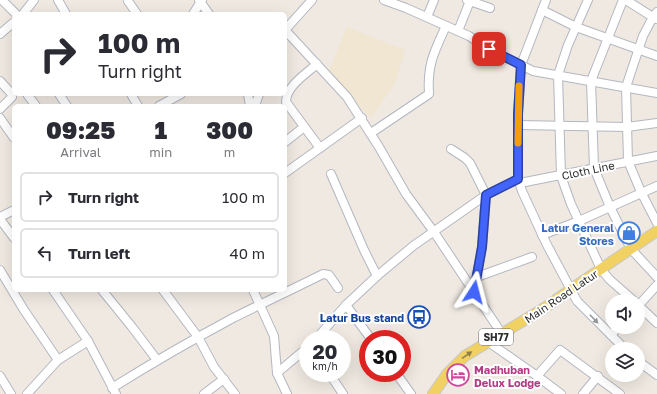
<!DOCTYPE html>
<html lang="en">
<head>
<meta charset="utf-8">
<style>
  body { margin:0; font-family:"Golos Text",sans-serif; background:#f2f2f3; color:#2b2b33; height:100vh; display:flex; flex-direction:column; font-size:15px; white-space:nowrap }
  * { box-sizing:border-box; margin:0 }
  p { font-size:13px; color:#7c7c81 }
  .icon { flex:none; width:22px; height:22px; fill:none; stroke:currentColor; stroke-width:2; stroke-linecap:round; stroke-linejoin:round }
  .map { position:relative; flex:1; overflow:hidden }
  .sheet { position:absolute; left:12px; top:104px; width:275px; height:188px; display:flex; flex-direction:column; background:#fff; border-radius:6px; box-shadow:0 4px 16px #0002 }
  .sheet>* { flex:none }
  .top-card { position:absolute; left:12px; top:12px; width:275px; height:84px; border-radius:6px; box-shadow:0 4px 16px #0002; background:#fff; color:#2b2b33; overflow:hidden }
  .controls { position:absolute; left:605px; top:294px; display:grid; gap:8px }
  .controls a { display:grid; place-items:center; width:40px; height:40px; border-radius:50%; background:#fff; box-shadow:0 4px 16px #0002; font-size:20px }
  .speed { position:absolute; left:299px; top:330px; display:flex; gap:8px; font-size:20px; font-weight:700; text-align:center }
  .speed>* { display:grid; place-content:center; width:52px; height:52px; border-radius:50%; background:#fff; box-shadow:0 4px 16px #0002; line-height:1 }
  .speed small { font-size:10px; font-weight:400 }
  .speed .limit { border:6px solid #d22; background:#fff; color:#111 }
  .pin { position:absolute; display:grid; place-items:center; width:34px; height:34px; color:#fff; margin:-17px; border-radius:8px; box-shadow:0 2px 6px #0006 }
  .me { position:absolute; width:44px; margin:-22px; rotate:9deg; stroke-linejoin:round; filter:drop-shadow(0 0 3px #0008) }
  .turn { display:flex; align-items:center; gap:14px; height:84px; padding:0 20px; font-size:18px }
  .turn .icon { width:52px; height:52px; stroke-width:2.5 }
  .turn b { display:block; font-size:28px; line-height:34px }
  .eta { display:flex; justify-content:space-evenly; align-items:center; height:68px; text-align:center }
  .eta b { font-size:24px; font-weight:800; line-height:28px }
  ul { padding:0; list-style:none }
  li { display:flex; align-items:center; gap:12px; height:50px; margin:0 8px 6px; padding:0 12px; border:2px solid #e1e1e2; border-radius:6px }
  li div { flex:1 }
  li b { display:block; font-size:15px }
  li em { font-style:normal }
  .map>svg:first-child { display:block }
</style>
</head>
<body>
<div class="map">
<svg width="657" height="394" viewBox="0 0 657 394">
  <rect width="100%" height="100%" fill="#efe9e1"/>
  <path fill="#f0e6d1" d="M347,27L405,50L395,83L371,118L328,73Z"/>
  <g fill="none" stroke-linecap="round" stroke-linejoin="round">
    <g stroke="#b4b7c1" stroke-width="10">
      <g id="minor">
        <path d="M2,0L16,14"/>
        <path d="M58,0L66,14"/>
        <path d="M199,0L209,14"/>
        <path d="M384,0L406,8L469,36L489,49L533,71L657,93"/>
        <path d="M467,0L490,8"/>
        <path d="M546,0L521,65L518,114V179L522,191L547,245L577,301L625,349"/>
        <path d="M588,0L568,45L558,75L561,176L571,204L601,269L609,279L634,301"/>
        <path d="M623,0L591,81L594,168L610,207L631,249L657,277"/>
        <path d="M626,0L656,19"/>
        <path d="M128,1L137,14"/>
        <path d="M542,10L576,27L657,56"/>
        <path d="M657,12L653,17L643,36L626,87L628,161L641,192L657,223"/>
        <path d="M23,14L34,0"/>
        <path d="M193,14L202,0"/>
        <path d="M427,17L434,0"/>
        <path d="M285,30L347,97L379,147L406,194L434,232L474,292"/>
        <path d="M285,30L312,0"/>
        <path d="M458,31L470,1"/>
        <path d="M0,34L14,22"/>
        <path d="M317,64C306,74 286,86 286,102L320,148"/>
        <path d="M0,81L11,93L12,97L0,109"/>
        <path d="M27,94L36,106"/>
        <path d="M59,94L67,106"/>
        <path d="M131,94L138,106"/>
        <path d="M248,94L250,106"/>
        <path d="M159,106L181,94"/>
        <path d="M255,106L259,94"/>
        <path d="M0,118L14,138"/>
        <path d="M518,125L627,127L657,123"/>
        <path d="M371,133L429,94C427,65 434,52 446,26"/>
        <path d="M285,142L304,127"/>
        <path d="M451,149L465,158L470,163L486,195L482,247L474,292L502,334"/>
        <path d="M285,173L362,118"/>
        <path d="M331,174L364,250L377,276"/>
        <path d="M520,183L657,156"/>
        <path d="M0,217L14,210"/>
        <path d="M0,219L14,238"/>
        <path d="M542,235L579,221L657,186"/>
        <path d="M0,270L24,310L58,360"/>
        <path d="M477,277L532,257"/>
        <path d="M53,290L88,341L116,394"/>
        <path d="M102,290L132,327L157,360"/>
        <path d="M163,290L198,337L214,367L235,394"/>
        <path d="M253,290L274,336L277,373"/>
        <path d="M346,305L371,339"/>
        <path d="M638,305L657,323"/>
        <path d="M638,306L657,285"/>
        <path d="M611,335L618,327"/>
        <path d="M316,339L346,305L377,276L413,246L486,195L518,179"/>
        <path d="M487,341L537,376L561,394"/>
        <path d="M638,361L657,375"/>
        <path d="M329,373L343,394"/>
        <path d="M396,373L411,394"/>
        <path d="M0,376L11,394"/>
        <path d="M537,376L560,350L620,394"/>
        <path d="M112,388C152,363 192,340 233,318C263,303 293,289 323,274L329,275L338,288"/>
        <path d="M27,394L58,360L88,341"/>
        <path d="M204,394L224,379"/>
        <path d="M287,394L277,373L308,347"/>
        <path d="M583,394L598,376"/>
      </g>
    </g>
    <g stroke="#c9c9c9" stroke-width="12">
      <path id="major" d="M433,394L447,374L465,356L546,307L570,290L657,231"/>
    </g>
    <use href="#minor" stroke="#fff" stroke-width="8"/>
    <use href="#major" stroke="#f2d163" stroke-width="10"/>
  </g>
  <defs><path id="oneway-solid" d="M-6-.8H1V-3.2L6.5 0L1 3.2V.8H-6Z"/></defs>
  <use fill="#969696" href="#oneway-solid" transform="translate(594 319) rotate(46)"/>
  <use fill="#908048" href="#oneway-solid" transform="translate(467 355) rotate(-35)"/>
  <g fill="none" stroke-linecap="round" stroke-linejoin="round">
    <g stroke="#2b41a3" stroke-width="10">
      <path id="route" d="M474,292L482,247L486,195L518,179V114L521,65L489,49"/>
    </g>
    <use href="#route" stroke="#4264fb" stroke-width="7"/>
    <path stroke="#f59e0b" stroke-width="7" d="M518,143L519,86"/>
  </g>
  <defs>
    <g id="shop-ring" transform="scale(1.15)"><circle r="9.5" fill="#fff" stroke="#3f7fe0" stroke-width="1.5"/><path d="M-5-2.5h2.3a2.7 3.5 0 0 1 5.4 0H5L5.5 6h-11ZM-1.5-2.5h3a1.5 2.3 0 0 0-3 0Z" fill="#3f7fe0"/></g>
    <g id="bus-ring" transform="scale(1.15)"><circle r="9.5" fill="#fff" stroke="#1a4fb4" stroke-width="1.5"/><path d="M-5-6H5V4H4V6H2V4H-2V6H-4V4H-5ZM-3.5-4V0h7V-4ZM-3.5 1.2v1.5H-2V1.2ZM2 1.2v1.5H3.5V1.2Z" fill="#1a4fb4"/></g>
    <g id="hotel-ring" transform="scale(1.15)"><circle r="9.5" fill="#fff" stroke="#d1479c" stroke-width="1.5"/><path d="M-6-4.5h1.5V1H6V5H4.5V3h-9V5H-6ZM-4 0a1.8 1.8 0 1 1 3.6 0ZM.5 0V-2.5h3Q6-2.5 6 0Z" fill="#d1479c"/></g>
  </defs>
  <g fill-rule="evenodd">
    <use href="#shop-ring" x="629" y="233"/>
    <use href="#bus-ring" x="419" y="317"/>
    <use href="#hotel-ring" x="458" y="375"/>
  </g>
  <g text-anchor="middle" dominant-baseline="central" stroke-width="4" stroke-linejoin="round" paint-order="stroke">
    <rect fill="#fff" stroke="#6d6d6d" stroke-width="1" x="479" y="329" width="34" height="16" rx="3"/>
    <g font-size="10" font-weight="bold" fill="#2e2e2e">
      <text x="496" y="337">SH77</text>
    </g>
    <g font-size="11" fill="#2e2e2e" stroke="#fff">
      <text transform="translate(588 170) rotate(-12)">Cloth Line</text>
      <text transform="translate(561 296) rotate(-34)">Main Road Latur</text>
    </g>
    <g font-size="11" font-weight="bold" fill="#366cbe" stroke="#fff" text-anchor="end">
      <text x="614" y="227">Latur General<tspan x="614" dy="13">Stores</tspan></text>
    </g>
    <g font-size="11" font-weight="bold" fill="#164399" stroke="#fff" text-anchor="end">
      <text x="404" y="317">Latur Bus stand</text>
    </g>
    <g font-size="11" font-weight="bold" fill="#b23c85" stroke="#fff" text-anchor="start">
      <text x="474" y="369">Madhuban<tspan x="474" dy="13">Delux Lodge</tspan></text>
    </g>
  </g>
</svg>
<div class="controls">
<a><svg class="icon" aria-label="sound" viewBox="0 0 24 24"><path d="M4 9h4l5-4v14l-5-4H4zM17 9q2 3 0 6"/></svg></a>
<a><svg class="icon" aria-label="layers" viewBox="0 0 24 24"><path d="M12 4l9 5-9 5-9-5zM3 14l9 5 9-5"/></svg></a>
</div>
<div class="speed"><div>20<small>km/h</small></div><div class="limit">30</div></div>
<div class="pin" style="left:489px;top:49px;background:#d93025"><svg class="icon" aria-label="arrive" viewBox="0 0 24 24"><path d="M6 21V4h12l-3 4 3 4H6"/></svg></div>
<svg class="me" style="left:474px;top:292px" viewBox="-20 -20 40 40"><path d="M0-17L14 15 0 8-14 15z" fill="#4264fb" stroke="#fff" stroke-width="4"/></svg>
<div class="top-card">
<div class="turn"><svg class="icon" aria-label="right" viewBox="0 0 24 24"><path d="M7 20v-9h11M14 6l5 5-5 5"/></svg><div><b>100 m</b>Turn right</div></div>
</div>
<section class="sheet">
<div class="eta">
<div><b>09:25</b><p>Arrival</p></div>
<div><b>1</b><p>min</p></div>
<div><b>300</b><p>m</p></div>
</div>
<ul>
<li><svg class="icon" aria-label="right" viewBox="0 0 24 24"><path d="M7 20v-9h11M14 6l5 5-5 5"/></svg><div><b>Turn right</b></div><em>100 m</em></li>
<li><svg class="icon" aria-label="left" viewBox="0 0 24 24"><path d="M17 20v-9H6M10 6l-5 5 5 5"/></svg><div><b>Turn left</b></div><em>40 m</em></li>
</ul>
</section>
</div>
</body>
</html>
